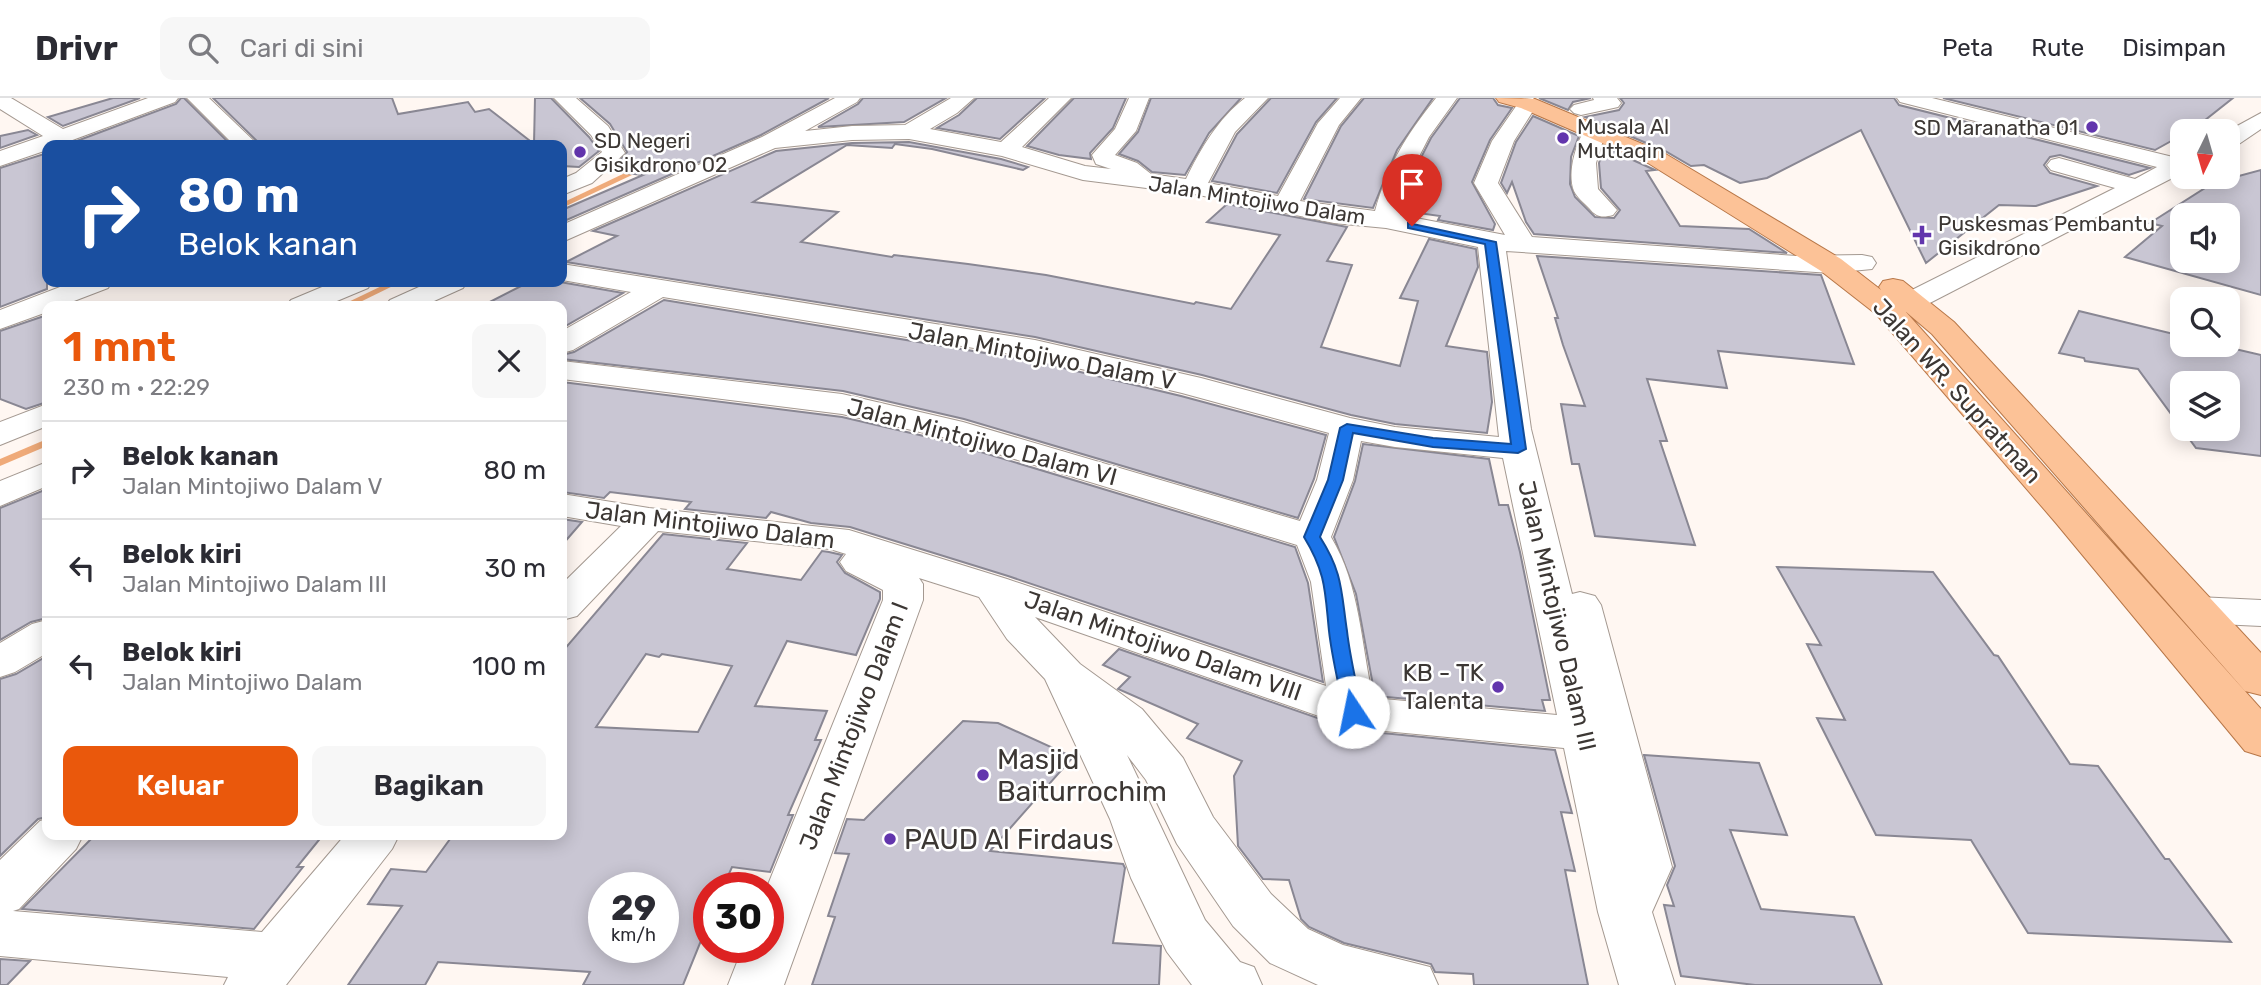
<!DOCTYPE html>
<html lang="id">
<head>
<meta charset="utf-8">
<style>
  body { margin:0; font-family:Rubik,sans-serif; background:#f7f7f7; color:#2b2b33; height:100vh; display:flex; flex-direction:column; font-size:26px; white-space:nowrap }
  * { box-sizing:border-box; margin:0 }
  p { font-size:23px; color:#7c7c81 }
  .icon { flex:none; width:38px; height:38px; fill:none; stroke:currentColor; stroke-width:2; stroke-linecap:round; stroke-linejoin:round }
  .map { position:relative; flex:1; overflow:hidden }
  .sheet { position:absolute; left:42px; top:203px; width:525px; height:539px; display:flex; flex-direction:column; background:#fff; border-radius:14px; box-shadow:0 4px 18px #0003 }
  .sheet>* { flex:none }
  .hud { position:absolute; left:42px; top:42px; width:525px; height:147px; border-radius:14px; box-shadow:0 4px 18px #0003; background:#1a4fa0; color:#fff; overflow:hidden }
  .needle { width:46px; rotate:185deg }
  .buttons { position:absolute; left:2170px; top:21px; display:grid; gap:14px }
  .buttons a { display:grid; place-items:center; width:70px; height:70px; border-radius:14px; background:#fff; box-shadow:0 4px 18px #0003; font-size:35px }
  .speed { position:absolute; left:588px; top:774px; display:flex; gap:14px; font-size:35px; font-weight:700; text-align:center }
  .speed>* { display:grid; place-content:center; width:91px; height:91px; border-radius:50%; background:#fff; box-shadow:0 4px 18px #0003; line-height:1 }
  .speed small { font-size:18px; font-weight:400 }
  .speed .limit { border:10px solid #d22; background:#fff; color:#111 }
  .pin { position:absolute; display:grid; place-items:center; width:60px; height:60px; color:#fff; margin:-72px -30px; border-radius:50% 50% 50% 0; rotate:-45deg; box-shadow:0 0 7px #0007 }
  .pin .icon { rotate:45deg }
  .me { position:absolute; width:77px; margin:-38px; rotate:349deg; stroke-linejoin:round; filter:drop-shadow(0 0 5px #0008) }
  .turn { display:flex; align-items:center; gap:24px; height:147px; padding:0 21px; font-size:32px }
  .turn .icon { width:91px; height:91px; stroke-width:2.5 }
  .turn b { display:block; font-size:49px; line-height:60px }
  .round { display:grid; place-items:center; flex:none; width:74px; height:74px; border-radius:14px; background:#f7f7f7 }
  .head { display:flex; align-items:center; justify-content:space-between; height:119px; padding:0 21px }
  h1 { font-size:42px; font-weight:600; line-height:52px; color:#ea580c }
  .action { display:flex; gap:14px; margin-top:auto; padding:14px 21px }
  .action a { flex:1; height:80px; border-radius:14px; background:#ea580c; color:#fff; font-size:28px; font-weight:600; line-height:80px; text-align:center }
  .action a+a { background:#f7f7f7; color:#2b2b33 }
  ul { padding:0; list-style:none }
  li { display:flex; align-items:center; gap:21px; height:98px; padding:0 21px; border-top:2px solid #e1e1e2 }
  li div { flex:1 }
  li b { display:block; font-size:26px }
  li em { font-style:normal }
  header { display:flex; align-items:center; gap:42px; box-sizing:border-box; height:98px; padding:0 35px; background:#fff; border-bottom:2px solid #e1e1e2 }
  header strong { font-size:33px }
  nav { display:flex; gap:38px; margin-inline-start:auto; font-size:24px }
  .search { width:490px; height:63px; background:#f7f7f7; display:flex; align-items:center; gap:18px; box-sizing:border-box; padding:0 24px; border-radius:14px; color:#7c7c81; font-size:26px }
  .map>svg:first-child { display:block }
</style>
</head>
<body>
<header>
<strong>Drivr</strong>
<div class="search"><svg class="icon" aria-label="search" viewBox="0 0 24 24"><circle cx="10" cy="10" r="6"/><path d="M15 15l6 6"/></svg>Cari di sini</div>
<nav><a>Peta</a><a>Rute</a><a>Disimpan</a></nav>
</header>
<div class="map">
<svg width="2261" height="887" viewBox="0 0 2261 887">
  <rect width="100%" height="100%" fill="#fff7f2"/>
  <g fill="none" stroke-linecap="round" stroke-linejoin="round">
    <g fill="#efaa79" fill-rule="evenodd">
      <path d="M625,75L632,77L562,110V105Z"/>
      <path d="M390,184H401L352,208H340Z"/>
      <path d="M47,341V348L0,368V361Z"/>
    </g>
  </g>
  <g fill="#c9c6d3" stroke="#898793" stroke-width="2" fill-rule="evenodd">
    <path d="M113,0H140L63,28L48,19Z"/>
    <path d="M181,0H184L231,47H66L176,6Z"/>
    <path d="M213,0H392L398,16L468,4L475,14L489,11L534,46L535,0H551L589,39L599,53L579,69L562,68V47H261Z"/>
    <path d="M580,0H829L761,37L562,124V112L643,77L609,73L627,54L610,26Z"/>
    <path d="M863,0H946L904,24L818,29L858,6Z"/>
    <path d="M977,0H1045L1000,41L937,30L959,17Z"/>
    <path d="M1074,0H1126L1113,30L1090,55L1091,61L1059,57L1027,48Z"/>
    <path d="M1151,0H1241L1209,35L1185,77L1152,74L1138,63L1119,56L1138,34Z"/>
    <path d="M1271,0H1337L1316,24L1277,95L1212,83L1237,36Z"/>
    <path d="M1364,0H1433L1397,52L1373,110L1304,101L1341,28Z"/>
    <path d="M1460,0H1493L1498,7L1512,10L1490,42L1472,84L1495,126L1493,132L1438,122L1440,118L1404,113L1410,81L1431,40Z"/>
    <path d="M1539,0H1591L1573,4L1568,12Z"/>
    <path d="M1620,0H1894L1899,7L2150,70L2129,77L2060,57L2050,59L2044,67L2050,75L2097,88L2036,108L1999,107L1926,165L1861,32L1767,80L1740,85L1704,67L1691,68L1665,53L1585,19L1619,12L1624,5Z"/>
    <path d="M1943,0H2233L2195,30L2182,33V37L2155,52Z"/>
    <path d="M1533,18L1579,38L1571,59L1570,86L1575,99L1595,119L1614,120L1620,112L1601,90L1599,65L1604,49L1655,72L1646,73L1680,128L1749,131L1787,155L1534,136L1526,124L1512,84L1507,95L1501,85L1516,44Z"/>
    <path d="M28,32L37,37L0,50V38Z"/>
    <path d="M909,44L1001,61L1028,69L1023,72L932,51L895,46L892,50L847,47L753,104L838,114L801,144L892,159L894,157L968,166L1046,177L1194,206L1196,204L1231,211L1280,137L1207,124L1227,106L1347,129L1327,163L1352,167L1321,249L1400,268L1418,203L1400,200L1429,141L1476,151L1478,169L1446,248L1487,254L1492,304L1487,335L1395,326L1351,317L1202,277L1035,239L566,164L617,138L593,133L776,53L852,45Z"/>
    <path d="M47,55V191L0,209V70Z"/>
    <path d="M2261,72V197L2125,159L2162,128L2150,125L2213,85ZM2182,117H2228V163H2182Z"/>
    <path d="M1537,158L1821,177L1854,266L1718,253L1727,290L1647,281L1667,343H1660L1695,447L1595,438L1579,366H1572L1561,306L1585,308L1563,247L1555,220H1558Z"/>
    <path d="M529,184H560L623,195L562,230V208H482Z"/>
    <path d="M664,202L1034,263L1181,298L1326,337L1314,381L1298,420L964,321L843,293L562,261V257L574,254Z"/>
    <path d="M2079,213L2182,238V247H2218L2261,257V358L2196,350L2138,271L2085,263L2084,260L2059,255ZM2182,285H2228V331H2182Z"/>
    <path d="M47,217V304L26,311L0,301V233Z"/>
    <path d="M562,284L842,319L941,342L1295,449L1308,485L1323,584L1008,478L850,429L811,425L771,414L766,420L685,411L691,404L610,394L604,400L562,394Z"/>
    <path d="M1363,346L1489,361L1499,407H1508L1520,454L1550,602H1542L1545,613L1375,598L1356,496L1334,439L1355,383Z"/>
    <path d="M47,391V520L31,524L0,542V410Z"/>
    <path d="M562,421L582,424L562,447Z"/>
    <path d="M663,436L747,445L727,471L801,482L822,453L829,454L842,457L837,464L845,475L880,494V501L856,557L787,543L755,608L827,613L815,642H821L788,717H793L770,774L732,769L723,789H709V823L683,887H583L590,874L438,864L425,887H348L402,808L368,806L391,771L426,774L453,737H562V554ZM646,556L659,559L662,556L732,568L698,634L596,629ZM604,789H663V849H604Z"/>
    <path d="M1777,469L1933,474L1994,557L1998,558L2070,666L2098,668L2165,761H2169L2231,844L2028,835L1971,742L1876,737L1817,620L1845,622L1807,546L1821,547Z"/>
    <path d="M1119,551L1352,632L1555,652L1572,715L1561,714L1575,773L1565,772L1588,887H1474L1473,876L1435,874L1431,866L1344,845L1309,829L1301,821L1289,782L1263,781L1238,748L1234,678L1242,663L1187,640L1198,626L1118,591L1130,579L1103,567Z"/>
    <path d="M47,558V719L38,721L0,758V581L16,576Z"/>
    <path d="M963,623L998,625L1073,659L990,753L1123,766L1125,770L1113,845L1161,848L1159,887H812L835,819L828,818L849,756L835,755L847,721L864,722Z"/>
    <path d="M1644,657L1759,665L1787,737L1730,732L1761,811L1854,819L1882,887H1755L1681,878L1664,807L1674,808L1667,787L1675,768Z"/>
    <path d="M95,737H323L297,769H303L254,831L22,811Z"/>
    <path d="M0,861L30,863L7,887H0Z"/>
  </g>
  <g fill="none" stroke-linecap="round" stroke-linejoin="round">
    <g stroke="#a49991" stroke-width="2">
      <g id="minor">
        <path d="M0,0H11L63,31L148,0H178L175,4L59,47H47V52L0,68V53L43,38L0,11Z"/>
        <path d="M187,0H209L258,47H234Z"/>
        <path d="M554,0H576L608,28L625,55L592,85L562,97V81L576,75L602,54L591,37Z"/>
        <path d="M835,0H860L857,4L805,33L852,28L905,27L951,0H974L957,15L930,31L1001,44L1049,0H1071L1022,49L1085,68L1111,71L1096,66L1092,57L1115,31L1129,0H1149L1136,33L1115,57L1137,65L1151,76L1186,81C1201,50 1218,21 1245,0H1268L1235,34L1208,85L1278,98L1318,25L1340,0H1361L1339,27L1300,103L1375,113C1388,66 1406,38 1436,0H1457L1429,39L1408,80L1400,117L1505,137L1474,85L1492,43L1521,1L1533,0L1538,5L1514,43L1498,85L1532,139L1797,158L1862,157L1872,159L1876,165L1872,171L1831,175L1506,153L1531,331L1572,496L1580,494L1595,498L1601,507L1672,769L1652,814L1675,887H1619L1598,814L1564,650L1353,630L1035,519L1080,566L1142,611L1183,660L1213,719L1271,796L1308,831L1343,847L1430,869L1438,887H1318L1270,865L1233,828L1177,746L1146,682L1127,657L1205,822L1240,864L1254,869L1262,887H1192L1167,854L1159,838L1131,780L1110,721L1045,581L1007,541L979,499L919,480L923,486V502L784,887H728L743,849H768L767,789L883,502V492L846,473L840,464L846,456L830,451L658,433L577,518L562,522V486L621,428L562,418V396L649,410L849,432L1007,481L1326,588L1311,484L1297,447L942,339L842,316L562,281V263L842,296L963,324L1300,423L1317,382L1329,335L1182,295L1035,260L663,199L573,252L562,255V233L631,194L562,182V166L1035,242L1201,280L1350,320L1395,329L1499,339L1478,149L1386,130L1334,125L1194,96L1083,82L1002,58L909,41L852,42L775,50L562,144V127L762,39ZM1361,343L1395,349L1503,360L1557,617L1373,600C1361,546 1360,487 1331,439L1353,382Z"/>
        <path d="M1593,0H1617L1621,5L1618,9L1581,17L1574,15L1570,11L1574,7L1594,2Z"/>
        <path d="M1897,0H1932L2177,60L2182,59V75L1922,209L1886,219L1876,216L1871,210L1876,204L1902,197L2115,90L2051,72L2047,67L2051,62L2059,60L2135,81L2157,69L1900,4Z"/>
        <path d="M2261,15V31L2236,48L2228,50V33Z"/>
        <path d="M1595,26L1603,28L1606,33L1596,65L1598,91L1617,112L1613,117C1602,120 1596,119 1589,110C1584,105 1577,99 1574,93C1567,74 1576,44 1587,28Z"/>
        <path d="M73,184H112L108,190L61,208H47V214L0,231V212Z"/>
        <path d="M334,184H372L368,190L325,208H286L291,202Z"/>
        <path d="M430,184H467L463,190L423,208H385L390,202Z"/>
        <path d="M47,306V328L0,347V324Z"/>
        <path d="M47,364V388L0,408V383Z"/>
        <path d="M2198,499L2261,502V528L2198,525L2183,521L2177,512L2183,503Z"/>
        <path d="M47,522V555L15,574L0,579V545L32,526Z"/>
        <path d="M47,721V737H83L76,751L19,811L13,813L262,834L345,737H399L392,751L286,887H224L228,879L0,858V762L40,723Z"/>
      </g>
    </g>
    <g stroke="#b87748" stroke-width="2">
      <path id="major" d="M1496,0L1535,1L1664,55L1841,161L1881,192L1879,189L1883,183L1893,181L1903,183L1954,224L2261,555V597L2245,593L1932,236L1905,213L2261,611V658L2245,653L2056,425L1876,216L1821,173L1648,65L1521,10L1499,4Z"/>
    </g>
    <use href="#minor" fill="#fff" fill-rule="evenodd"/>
    <use href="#major" fill="#fcc297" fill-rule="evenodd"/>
  </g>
  <path fill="#1a73e8" stroke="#114b97" stroke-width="2" d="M1408,125L1496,144L1526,351L1518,355L1433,349L1353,335L1343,382L1320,439C1343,475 1341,493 1347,533C1350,560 1357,587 1362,614L1360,619H1346L1344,614C1339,587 1332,560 1329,533C1325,493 1326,475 1304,439L1328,382L1340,330L1347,326L1433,340L1511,346L1485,146L1408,130Z"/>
  <g fill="#6235ad" stroke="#fff" stroke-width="2.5">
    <circle cx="2092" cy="29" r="7"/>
    <circle cx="1563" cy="40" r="7"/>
    <circle cx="580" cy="54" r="7"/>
    <path d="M1918.5 126.5h7v7h7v7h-7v7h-7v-7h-7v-7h7z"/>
    <circle cx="1498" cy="589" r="7"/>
    <circle cx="983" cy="677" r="7"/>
    <circle cx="890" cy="741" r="7"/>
  </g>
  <g text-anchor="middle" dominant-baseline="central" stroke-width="5" stroke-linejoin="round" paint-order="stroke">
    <g font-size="21" fill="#3c3734" stroke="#fff" text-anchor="start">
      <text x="1577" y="28">Musala Al<tspan x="1577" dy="24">Muttaqin</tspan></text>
      <text x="2078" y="29" text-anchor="end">SD Maranatha 01</text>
      <text x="594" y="42">SD Negeri<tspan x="594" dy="24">Gisikdrono 02</tspan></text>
      <text x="1938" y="125">Puskesmas Pembantu<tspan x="1938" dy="24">Gisikdrono</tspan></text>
    </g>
    <g font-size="21" fill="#3c3734" stroke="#fff">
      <text transform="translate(1257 102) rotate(9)">Jalan Mintojiwo Dalam</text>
    </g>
    <g font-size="24" fill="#3c3734" stroke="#fff">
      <text transform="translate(1042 258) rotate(11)">Jalan Mintojiwo Dalam V</text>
      <text transform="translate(1957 293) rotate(48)">Jalan WR. Supratman</text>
      <text transform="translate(982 344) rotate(15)">Jalan Mintojiwo Dalam VI</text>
      <text transform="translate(710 427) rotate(7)">Jalan Mintojiwo Dalam</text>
      <text transform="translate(1557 518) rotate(77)">Jalan Mintojiwo Dalam III</text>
      <text transform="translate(1163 548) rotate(19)">Jalan Mintojiwo Dalam VIII</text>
      <text transform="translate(854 628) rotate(-69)">Jalan Mintojiwo Dalam I</text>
    </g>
    <g font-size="24" fill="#3c3734" stroke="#fff" text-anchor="end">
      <text x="1484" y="575">KB - TK<tspan x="1484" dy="28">Talenta</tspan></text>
    </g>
    <g font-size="28" fill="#3c3734" stroke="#fff" text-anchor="start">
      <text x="997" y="661">Masjid<tspan x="997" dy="32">Baiturrochim</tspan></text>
      <text x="904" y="741">PAUD Al Firdaus</text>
    </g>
  </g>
</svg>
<div class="buttons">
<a><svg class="needle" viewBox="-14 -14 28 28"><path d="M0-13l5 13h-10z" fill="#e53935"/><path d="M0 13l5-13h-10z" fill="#7c7c81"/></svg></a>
<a><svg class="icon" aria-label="sound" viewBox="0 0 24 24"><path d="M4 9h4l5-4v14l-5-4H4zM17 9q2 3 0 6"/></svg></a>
<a><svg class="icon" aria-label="search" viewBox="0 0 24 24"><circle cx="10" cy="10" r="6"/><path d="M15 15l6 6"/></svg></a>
<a><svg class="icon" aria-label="layers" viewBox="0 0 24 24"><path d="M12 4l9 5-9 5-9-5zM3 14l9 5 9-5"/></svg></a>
</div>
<div class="speed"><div>29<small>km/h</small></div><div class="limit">30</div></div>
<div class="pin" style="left:1412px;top:128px;background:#d93025"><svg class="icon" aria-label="arrive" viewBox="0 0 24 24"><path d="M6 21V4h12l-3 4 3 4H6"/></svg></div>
<svg class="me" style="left:1353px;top:614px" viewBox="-20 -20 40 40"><circle r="19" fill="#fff"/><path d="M0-13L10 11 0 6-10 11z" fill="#1a73e8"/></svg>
<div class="hud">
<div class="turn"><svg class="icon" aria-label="right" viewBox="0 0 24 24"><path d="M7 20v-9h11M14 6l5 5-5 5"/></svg><div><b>80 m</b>Belok kanan</div></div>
</div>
<section class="sheet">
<div class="head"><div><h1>1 mnt</h1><p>230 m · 22:29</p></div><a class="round"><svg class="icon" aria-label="close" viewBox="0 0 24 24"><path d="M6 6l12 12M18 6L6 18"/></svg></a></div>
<ul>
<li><svg class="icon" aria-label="right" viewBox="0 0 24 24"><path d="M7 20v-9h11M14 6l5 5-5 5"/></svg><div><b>Belok kanan</b><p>Jalan Mintojiwo Dalam V</p></div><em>80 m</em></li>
<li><svg class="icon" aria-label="left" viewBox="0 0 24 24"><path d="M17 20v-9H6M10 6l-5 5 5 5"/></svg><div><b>Belok kiri</b><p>Jalan Mintojiwo Dalam III</p></div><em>30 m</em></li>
<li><svg class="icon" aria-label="left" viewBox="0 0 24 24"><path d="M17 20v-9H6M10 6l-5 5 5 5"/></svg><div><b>Belok kiri</b><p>Jalan Mintojiwo Dalam</p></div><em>100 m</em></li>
</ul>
<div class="action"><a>Keluar</a><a>Bagikan</a></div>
</section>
</div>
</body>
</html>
